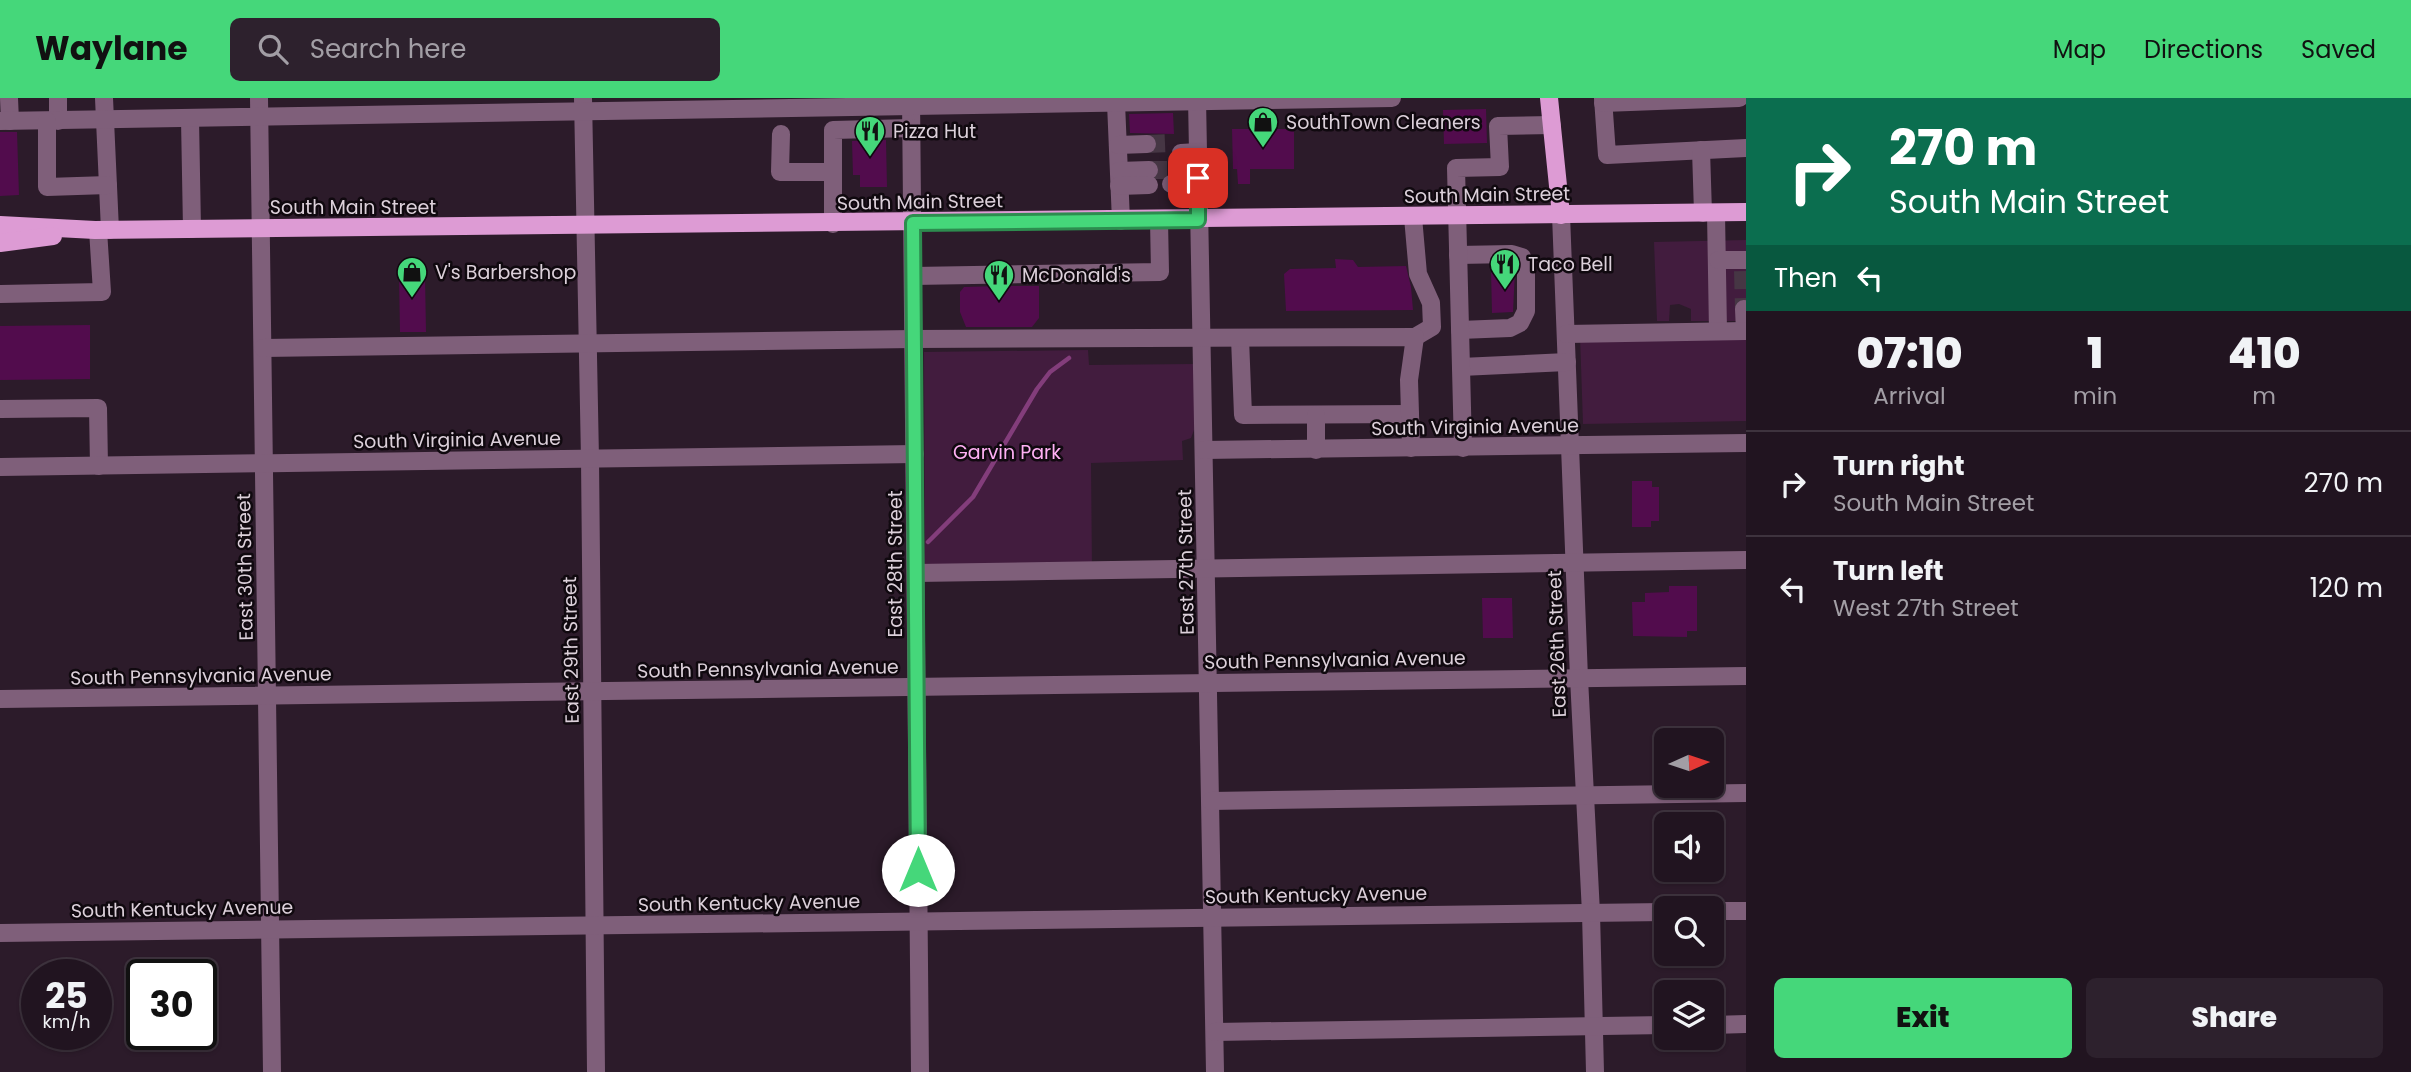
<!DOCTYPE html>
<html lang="en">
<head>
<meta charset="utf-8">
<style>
  body { margin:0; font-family:Poppins,sans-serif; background:#2d212d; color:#f1f3f6; height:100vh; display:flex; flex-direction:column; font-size:26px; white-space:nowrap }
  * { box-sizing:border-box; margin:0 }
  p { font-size:23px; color:#a29ea5 }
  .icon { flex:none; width:38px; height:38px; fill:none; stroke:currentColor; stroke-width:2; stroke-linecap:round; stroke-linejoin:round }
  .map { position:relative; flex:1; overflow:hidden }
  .drawer { display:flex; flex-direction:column; background:#211420; width:665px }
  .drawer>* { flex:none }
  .top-card { background:#0b6e4f; color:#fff; overflow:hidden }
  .needle { width:46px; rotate:87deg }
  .tools { position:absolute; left:1654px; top:630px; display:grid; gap:14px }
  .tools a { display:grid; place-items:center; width:70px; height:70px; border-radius:10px; background:#211420; box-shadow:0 2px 5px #0004,0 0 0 2px #3e333e; font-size:35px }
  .speed { position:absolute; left:21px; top:861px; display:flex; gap:14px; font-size:35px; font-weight:700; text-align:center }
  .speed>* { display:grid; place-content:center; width:91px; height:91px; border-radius:50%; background:#211420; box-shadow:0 2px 5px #0004,0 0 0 2px #3e333e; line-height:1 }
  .speed small { font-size:18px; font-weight:400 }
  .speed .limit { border:4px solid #111; border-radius:10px; background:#fff; color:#111 }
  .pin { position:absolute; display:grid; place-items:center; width:60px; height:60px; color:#fff; margin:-30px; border-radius:14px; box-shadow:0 4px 10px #0006 }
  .me { position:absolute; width:77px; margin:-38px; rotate:0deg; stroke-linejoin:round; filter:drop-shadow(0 0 5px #0008) }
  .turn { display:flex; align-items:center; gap:24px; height:147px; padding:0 28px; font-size:32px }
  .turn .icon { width:91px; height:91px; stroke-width:2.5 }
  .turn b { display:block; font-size:49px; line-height:60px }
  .then { display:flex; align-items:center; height:66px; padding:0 28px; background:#0003; gap:14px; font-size:26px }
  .eta { display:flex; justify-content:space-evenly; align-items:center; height:119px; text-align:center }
  .eta b { font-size:42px; font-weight:800; line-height:49px }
  .primary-button { display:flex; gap:14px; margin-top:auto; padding:14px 28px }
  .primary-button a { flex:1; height:80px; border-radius:10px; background:#45d77a; color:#111; font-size:28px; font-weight:800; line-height:80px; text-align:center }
  .primary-button a+a { background:#2d212d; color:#f1f3f6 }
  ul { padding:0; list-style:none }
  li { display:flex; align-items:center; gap:21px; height:105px; padding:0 28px; border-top:2px solid #3e333e }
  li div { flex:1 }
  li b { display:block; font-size:26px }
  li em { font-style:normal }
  header { display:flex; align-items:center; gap:42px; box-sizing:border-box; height:98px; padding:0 35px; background:#45d77a; color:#111 }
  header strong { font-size:33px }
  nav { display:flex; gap:38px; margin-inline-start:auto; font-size:24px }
  .search { width:490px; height:63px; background:#2d212d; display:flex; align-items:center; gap:18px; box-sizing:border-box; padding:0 24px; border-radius:10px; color:#a29ea5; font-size:26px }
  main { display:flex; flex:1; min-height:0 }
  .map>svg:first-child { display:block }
</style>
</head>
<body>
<header>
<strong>Waylane</strong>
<div class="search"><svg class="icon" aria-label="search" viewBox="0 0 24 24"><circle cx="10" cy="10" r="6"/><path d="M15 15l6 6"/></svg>Search here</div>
<nav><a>Map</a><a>Directions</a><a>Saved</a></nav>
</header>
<main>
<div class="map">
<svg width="1746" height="974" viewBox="0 0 1746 974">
  <rect width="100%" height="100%" fill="#2c1b2a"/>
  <g fill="#421c3e">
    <path d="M1746,142V223H1691V211L1679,206L1670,207L1669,223H1657L1654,144Z"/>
    <path d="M1746,235V323L1583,326L1580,238Z"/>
    <path d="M1088,252L1089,267L1194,266V332L1191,340L1182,343L1183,362L1091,365L1092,472H925L924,254Z"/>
  </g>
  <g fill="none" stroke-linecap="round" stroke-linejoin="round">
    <path stroke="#833d7b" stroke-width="4.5" d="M928,444L973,399L1037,291L1050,274L1069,260"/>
  </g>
  <g fill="#520c4d">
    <path d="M1486,11L1487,45L1444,46L1443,12Z"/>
    <path d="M1173,15L1174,36L1130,35L1129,16Z"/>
    <path d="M1232,31H1294V71H1250V86H1238L1237,71H1233Z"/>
    <path d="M0,34H17L19,97L0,98Z"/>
    <path d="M886,42L887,89H860V77H853L852,43Z"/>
    <path d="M1335,161L1353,162L1358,169L1406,168L1411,189L1413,212L1286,213L1284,176L1290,171L1336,170Z"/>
    <path d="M1491,172H1515L1513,214L1492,215Z"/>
    <path d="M399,178H425L426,234H400Z"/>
    <path d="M1001,188H1039V220L1032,229H966L960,214V194L964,189Z"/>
    <path d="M90,227V281L0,282V228Z"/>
    <path d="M1632,383H1652V389H1659V423H1651V429H1632Z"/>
    <path d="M1669,488H1697V533H1687V539L1633,538L1632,504H1645V495L1669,494Z"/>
    <path d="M1482,500H1512L1513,540H1483Z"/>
  </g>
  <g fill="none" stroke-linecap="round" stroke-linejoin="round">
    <g stroke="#463644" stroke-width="18" stroke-dasharray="18 9" stroke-linecap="butt">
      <path d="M1147,46L1170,45"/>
      <path d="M1149,72H1171"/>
      <path d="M1743,173L1744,211"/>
    </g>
    <g stroke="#7f5f7a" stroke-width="18">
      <path d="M9,0L10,23"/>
      <path d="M58,0V23"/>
      <path d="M104,0L110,132"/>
      <path d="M259,0L272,974"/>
      <path d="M583,0L590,361L596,974"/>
      <path d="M911,0L920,974"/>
      <path d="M1197,0L1215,974"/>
      <path d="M1603,0L1607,57L1746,50"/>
      <path d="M1116,5L1121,123"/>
      <path d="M1603,5L1739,0"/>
      <path d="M190,21L192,131"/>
      <path d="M0,23L1392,0"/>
      <path d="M47,23V89L108,87"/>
      <path d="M781,36L780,74H833"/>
      <path d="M1118,47L1147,46"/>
      <path d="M1701,52L1703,115"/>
      <path d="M1119,73L1149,72"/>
      <path d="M1171,86L1178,83L1181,72V55L1198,54"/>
      <path d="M1119,88L1149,87"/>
      <path d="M1716,115L1718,233"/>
      <path d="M1561,117L1579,580L1591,815L1595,974"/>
      <path d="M1413,119L1418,176L1431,205L1432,229L1415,239"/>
      <path d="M833,126V32L911,30"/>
      <path d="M1458,157L1512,156L1522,159L1526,170V213L1520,225L1510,230L1460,232"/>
      <path d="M1718,162H1746"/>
      <path d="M913,178L1160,174L1159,122"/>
      <path d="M0,196L102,194L98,132"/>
      <path d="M1744,211L1745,233"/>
      <path d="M1566,236L1746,233"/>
      <path d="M1240,240L1243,317L1410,316"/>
      <path d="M263,250L914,241L1415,239L1409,282L1411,350"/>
      <path d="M1461,269L1567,264"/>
      <path d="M0,311L98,310L99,368"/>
      <path d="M1463,350L1456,70L1500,69L1498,28L1552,27"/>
      <path d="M1204,352L1746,345"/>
      <path d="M1316,352V317"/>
      <path d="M0,369L915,356"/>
      <path d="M916,475L1746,462"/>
      <path d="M0,601L1746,578"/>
      <path d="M1211,703L1746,695"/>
      <path d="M1712,813H1746"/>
      <path d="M0,835L1666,814"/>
      <path d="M1712,927L1746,926"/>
      <path d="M1215,934L1666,927"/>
    </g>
    <g stroke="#dd9bd4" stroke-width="18">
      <path d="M1549,0L1561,117"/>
      <path d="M0,127L95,132L1746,114"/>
      <path d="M0,145L53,138"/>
    </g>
  </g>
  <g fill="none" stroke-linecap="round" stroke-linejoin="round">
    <g stroke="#2d8c4f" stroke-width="18">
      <path id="route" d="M918,772L913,125L1198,122V80"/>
    </g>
    <use href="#route" stroke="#45d77a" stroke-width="12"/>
  </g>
  <defs>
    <g id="shop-pin" transform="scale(1.575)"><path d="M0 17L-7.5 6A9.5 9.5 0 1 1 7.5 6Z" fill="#45d77a" stroke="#10090f"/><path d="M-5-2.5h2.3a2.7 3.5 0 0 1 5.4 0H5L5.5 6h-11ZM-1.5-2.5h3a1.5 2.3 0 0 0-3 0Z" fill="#111"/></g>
    <g id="restaurant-pin" transform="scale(1.575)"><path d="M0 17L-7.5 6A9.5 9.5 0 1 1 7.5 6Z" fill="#45d77a" stroke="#10090f"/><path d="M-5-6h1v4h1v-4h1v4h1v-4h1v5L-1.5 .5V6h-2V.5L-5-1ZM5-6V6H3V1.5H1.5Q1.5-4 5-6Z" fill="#111"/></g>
  </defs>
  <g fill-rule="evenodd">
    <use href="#shop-pin" x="1263" y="24"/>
    <use href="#restaurant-pin" x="870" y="33"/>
    <use href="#restaurant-pin" x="1505" y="166"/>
    <use href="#shop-pin" x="412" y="174"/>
    <use href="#restaurant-pin" x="999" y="177"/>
  </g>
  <g text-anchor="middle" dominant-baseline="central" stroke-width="5" stroke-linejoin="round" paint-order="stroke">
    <g font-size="19" fill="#dcd0da" stroke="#10090f" text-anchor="start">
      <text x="1286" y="24">SouthTown Cleaners</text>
      <text x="893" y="33">Pizza Hut</text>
      <text x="1528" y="166">Taco Bell</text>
      <text x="435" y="174">V's Barbershop</text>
      <text x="1022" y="177">McDonald's</text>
    </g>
    <g font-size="19" fill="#dcd0da" stroke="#10090f">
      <text transform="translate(1487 97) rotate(-1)">South Main Street</text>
      <text transform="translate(920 104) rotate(-1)">South Main Street</text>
      <text x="353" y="109">South Main Street</text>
      <text transform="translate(1475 329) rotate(-1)">South Virginia Avenue</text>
      <text transform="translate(457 342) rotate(-1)">South Virginia Avenue</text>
      <text transform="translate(1186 464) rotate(-91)">East 27th Street</text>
      <text transform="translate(895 466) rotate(-90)">East 28th Street</text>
      <text transform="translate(245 469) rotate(-91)">East 30th Street</text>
      <text transform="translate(1557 546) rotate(-92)">East 26th Street</text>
      <text transform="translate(571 552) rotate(-91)">East 29th Street</text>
      <text transform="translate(1335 562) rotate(-1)">South Pennsylvania Avenue</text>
      <text transform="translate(768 571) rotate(-1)">South Pennsylvania Avenue</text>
      <text transform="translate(201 578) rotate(-1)">South Pennsylvania Avenue</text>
      <text transform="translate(1316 797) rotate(-1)">South Kentucky Avenue</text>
      <text transform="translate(749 805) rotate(-1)">South Kentucky Avenue</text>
      <text transform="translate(182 811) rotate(-1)">South Kentucky Avenue</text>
    </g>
    <g font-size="19" fill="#ffb0f4" stroke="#10090f">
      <text x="1007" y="354">Garvin Park</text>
    </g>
  </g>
</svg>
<div class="tools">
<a><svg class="needle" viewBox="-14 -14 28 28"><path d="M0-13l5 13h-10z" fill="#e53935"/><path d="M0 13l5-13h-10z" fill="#a29ea5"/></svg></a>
<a><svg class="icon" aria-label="sound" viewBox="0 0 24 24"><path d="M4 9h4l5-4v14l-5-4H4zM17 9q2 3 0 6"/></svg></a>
<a><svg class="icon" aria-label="search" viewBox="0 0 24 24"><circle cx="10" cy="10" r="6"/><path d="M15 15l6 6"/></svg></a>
<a><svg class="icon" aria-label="layers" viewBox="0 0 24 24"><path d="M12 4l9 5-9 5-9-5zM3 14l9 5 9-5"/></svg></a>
</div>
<div class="speed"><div>25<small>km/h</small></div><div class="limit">30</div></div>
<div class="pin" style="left:1198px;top:80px;background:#d93025"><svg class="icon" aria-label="arrive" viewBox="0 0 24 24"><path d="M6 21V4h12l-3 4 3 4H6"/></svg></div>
<svg class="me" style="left:918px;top:772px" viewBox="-20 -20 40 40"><circle r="19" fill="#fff"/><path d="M0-13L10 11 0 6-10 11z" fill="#45d77a"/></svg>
</div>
<section class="drawer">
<div class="top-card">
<div class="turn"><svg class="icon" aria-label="right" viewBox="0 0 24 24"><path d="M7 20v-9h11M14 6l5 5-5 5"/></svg><div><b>270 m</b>South Main Street</div></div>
<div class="then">Then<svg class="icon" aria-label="left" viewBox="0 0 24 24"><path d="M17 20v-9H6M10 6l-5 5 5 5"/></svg></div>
</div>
<div class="eta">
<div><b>07:10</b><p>Arrival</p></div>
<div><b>1</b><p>min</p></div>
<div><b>410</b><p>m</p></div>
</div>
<ul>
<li><svg class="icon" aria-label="right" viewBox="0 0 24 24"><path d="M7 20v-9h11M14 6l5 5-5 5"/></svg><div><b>Turn right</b><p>South Main Street</p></div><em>270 m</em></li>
<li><svg class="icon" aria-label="left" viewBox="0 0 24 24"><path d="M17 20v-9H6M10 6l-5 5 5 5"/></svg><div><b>Turn left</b><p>West 27th Street</p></div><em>120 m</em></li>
</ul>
<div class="primary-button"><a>Exit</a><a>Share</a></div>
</section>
</main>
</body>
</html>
